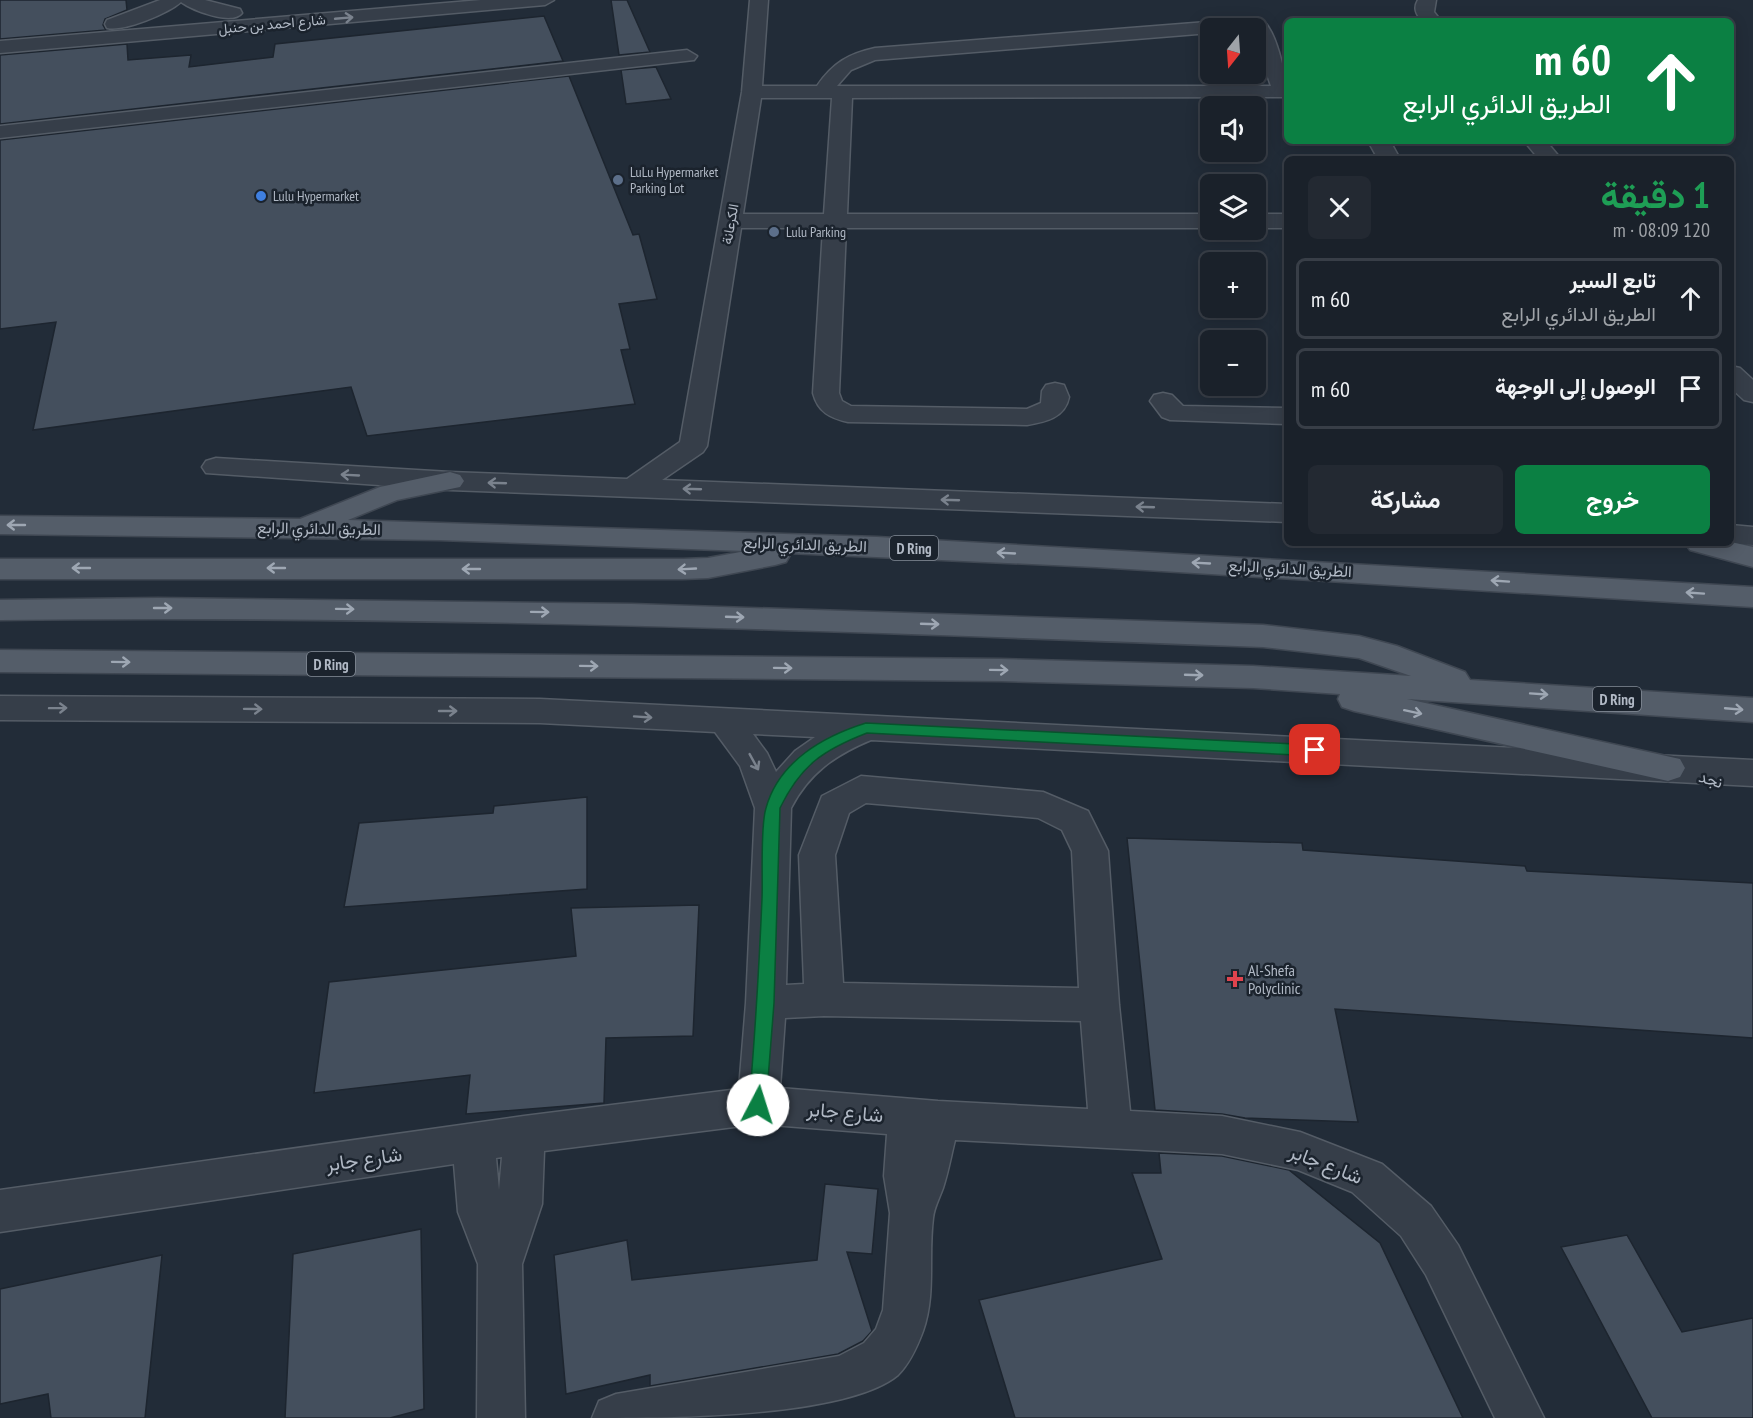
<!DOCTYPE html>
<html lang="ar">
<head>
<meta charset="utf-8">
<style>
  body { margin:0; font-family:"PT Sans Narrow",Vazirmatn,sans-serif; background:#232932; color:#f1f3f6; direction:rtl; height:100vh; display:flex; flex-direction:column; font-size:22px; white-space:nowrap }
  * { box-sizing:border-box; margin:0 }
  p { font-size:20px; color:#9fa3a8 }
  .icon { flex:none; width:33px; height:33px; fill:none; stroke:currentColor; stroke-width:2; stroke-linecap:round; stroke-linejoin:round }
  .map { position:relative; flex:1; overflow:hidden; direction:ltr }
  .details { position:absolute; left:1284px; top:156px; width:450px; height:390px; display:flex; flex-direction:column; background:#1a212a; border-radius:9px; box-shadow:0 3px 15px #0003,0 0 0 2px #383e47; direction:rtl }
  .details>* { flex:none }
  .top-card { position:absolute; left:1284px; top:18px; width:450px; height:126px; border-radius:9px; box-shadow:0 3px 15px #0003,0 0 0 2px #383e47; direction:rtl; background:#0b8043; color:#fff; overflow:hidden }
  .needle { width:39px; rotate:197deg }
  .buttons { position:absolute; left:1200px; top:18px; display:grid; gap:12px }
  .buttons a { display:grid; place-items:center; width:66px; height:66px; border-radius:9px; background:#1a212a; box-shadow:0 3px 15px #0003,0 0 0 2px #383e47; font-size:30px }
  .pin { position:absolute; display:grid; place-items:center; width:51px; height:51px; color:#fff; margin:-26px; border-radius:12px; box-shadow:0 3px 9px #0006 }
  .me { position:absolute; width:66px; margin:-33px; rotate:5deg; stroke-linejoin:round; filter:drop-shadow(0 0 4px #0008) }
  .turn { display:flex; align-items:center; gap:21px; height:126px; padding:0 24px; font-size:27px }
  .turn .icon { width:78px; height:78px; stroke-width:2.5 }
  .turn b { display:block; font-size:42px; line-height:51px }
  .round { display:grid; place-items:center; flex:none; width:63px; height:63px; border-radius:9px; background:#232932 }
  .headline { display:flex; align-items:center; justify-content:space-between; height:102px; padding:0 24px }
  h1 { font-size:36px; font-weight:700; line-height:45px; color:#1e9e55 }
  .primary-button { display:flex; gap:12px; margin-top:auto; padding:12px 24px }
  .primary-button a { flex:1; height:69px; border-radius:9px; background:#0b8043; color:#fff; font-size:24px; font-weight:700; line-height:69px; text-align:center }
  .primary-button a+a { background:#232932; color:#f1f3f6 }
  ul { padding:0; list-style:none }
  li { display:flex; align-items:center; gap:18px; height:81px; margin:0 12px 9px; padding:0 12px; border:3px solid #383e47; border-radius:9px }
  li div { flex:1 }
  li b { display:block; font-size:22px }
  li em { font-style:normal }
  .map>svg:first-child { display:block }
</style>
</head>
<body>
<div class="map">
<svg width="1753" height="1418" viewBox="0 0 1753 1418">
  <rect width="100%" height="100%" fill="#222c38"/>
  <g fill="#444f5d" stroke="#1d252f" stroke-width="1.5">
    <path d="M0,0H126L127,10L105,19L103,25L106,30L0,39Z"/>
    <path d="M611,0H627L650,52L619,55Z"/>
    <path d="M544,16L563,61L0,124V55L127,44L128,60L191,55L189,67L273,57L275,44Z"/>
    <path d="M656,67L671,99L626,104L621,70Z"/>
    <path d="M569,76L633,235L639,234L657,299L619,304L630,349L621,350L635,404L367,436L351,387L33,430L56,322L0,329V140Z"/>
    <path d="M587,797V889L344,907L359,823L493,813L494,806Z"/>
    <path d="M1127,838L1302,843L1303,850L1525,866L1527,871L1753,883V1038L1335,1009L1358,1122L1245,1118L1222,1114L1155,1110Z"/>
    <path d="M699,905L693,1036L606,1038L604,1103L466,1114L470,1075L314,1093L329,982L576,956L571,908Z"/>
    <path d="M1159,1153L1222,1156L1289,1170L1380,1243L1463,1418H1015L979,1300L1162,1259L1132,1173H1161Z"/>
    <path d="M825,1184L878,1189L872,1254L847,1252L872,1331L863,1341L838,1354L650,1386V1375L566,1394L554,1255L627,1240L632,1280L817,1260Z"/>
    <path d="M421,1229L424,1409L390,1418H285L293,1254Z"/>
    <path d="M1627,1235L1682,1332L1753,1318V1418H1652L1561,1247Z"/>
    <path d="M162,1255L145,1418H51L48,1394L0,1404V1289Z"/>
  </g>
  <g fill="none" stroke-linecap="round" stroke-linejoin="round">
    <g stroke="#545c66" stroke-width="3">
      <g id="minor">
        <path d="M160,0H205L240,9L242,13C232,26 192,10 181,2C169,13 124,32 107,28L105,24L107,20Z"/>
        <path d="M481,0H554L545,5L0,53V41Z"/>
        <path d="M750,0H768L762,86H817C833,63 848,54 875,48L1258,18C1276,23 1287,80 1287,97L852,98L847,214H1210V228H846L839,393L842,401L851,406L1027,409L1041,403L1042,391L1046,385L1055,383L1064,385L1069,397C1065,418 1045,422 1027,425L848,422C830,418 818,412 813,393L823,228H741L707,446L703,452L662,480L1287,504V522L450,490L206,473L202,467L206,461L216,458L450,472L627,479L680,442L742,92ZM1210,28H1256V43L1271,86H837L851,70L875,60L1210,33ZM761,98H832L824,214H743Z"/>
        <path d="M1418,0H1436L1434,12L1441,21H1422C1416,14 1413,8 1418,0Z"/>
        <path d="M687,50L697,56L694,60L0,138V126Z"/>
        <path d="M1368,141H1390L1400,159H1378Z"/>
        <path d="M1524,141H1546L1561,159H1539Z"/>
        <rect x="1256" y="214" width="31" height="14"/>
        <path d="M1731,366L1740,368L1753,380V402L1744,400L1731,388Z"/>
        <path d="M1163,393L1172,395L1183,406L1287,408V424L1170,420L1162,417L1150,401L1154,395Z"/>
        <path d="M1731,525L1753,527V545L1729,543Z"/>
        <path d="M0,696L540,699L1753,760V786L871,740C835,755 809,773 791,808L786,985L804,984L799,855L822,796L861,776L1043,792L1088,811L1108,851L1119,1005L1130,1111L1222,1116L1300,1132L1382,1164L1431,1206L1458,1245L1544,1418H1495L1426,1275L1401,1236L1352,1192L1298,1170L1222,1154L955,1140C951,1156 948,1173 943,1188C939,1199 934,1208 933,1218C928,1256 936,1295 923,1331C917,1347 910,1363 898,1375C846,1418 664,1418 592,1418L599,1401L616,1394L839,1356L864,1343L876,1329L883,1310L890,1213L884,1176L887,1134L758,1124L544,1151L542,1204L522,1264L525,1418H477L478,1264L458,1212L454,1164L0,1232V1190L524,1116L739,1089L746,1003L755,808L740,766L715,732L540,723L0,720ZM753,734L815,737L795,751L776,772L767,753ZM866,803L1038,818L1062,830L1072,851L1079,988L843,983L835,855L849,813ZM824,1016L1081,1021L1088,1109L938,1101L780,1088L785,1018ZM502,1157L499,1190L496,1158Z"/>
      </g>
    </g>
    <g stroke="#3f4752" stroke-width="3">
      <g id="major">
        <path d="M450,472L460,475L464,481L460,487L397,500L348,520L877,537L1753,587V607L1096,567L788,553L790,555L786,562L775,565L708,578L683,579H0V559H683L708,558L746,551L439,540L0,534V516L300,519L380,487Z"/>
        <path d="M1731,542L1753,547V567L1690,550L1685,543Z"/>
        <path d="M158,598L632,604L1263,625L1359,636L1397,646L1465,672L1470,680L1753,698V722L1407,699L1680,759L1685,768L1680,777L1668,781L1354,711L1342,707L1338,699L1340,694L1253,688L1001,681L0,672V650L1001,659L1253,666L1411,676L1359,658L1263,647C842,631 421,615 0,620V600Z"/>
      </g>
    </g>
    <use href="#minor" fill="#363e49" fill-rule="evenodd"/>
    <use href="#major" fill="#545d69" fill-rule="evenodd"/>
  </g>
  <defs><path id="oneway-shaft" d="M-6 0H5M1.5-3L5.5 0L1.5 3" fill="none" stroke-width="1.6" stroke-linecap="round" stroke-linejoin="round" transform="scale(1.5)"/></defs>
  <g stroke="#7a828d">
    <use href="#oneway-shaft" transform="translate(344 18) rotate(-5)"/>
    <use href="#oneway-shaft" transform="translate(350 475) rotate(-177)"/>
    <use href="#oneway-shaft" transform="translate(497 483) rotate(-178)"/>
    <use href="#oneway-shaft" transform="translate(692 489) rotate(-178)"/>
    <use href="#oneway-shaft" transform="translate(950 500) rotate(-178)"/>
    <use href="#oneway-shaft" transform="translate(1145 507) rotate(-178)"/>
    <use href="#oneway-shaft" transform="translate(58 708) rotate(-1)"/>
    <use href="#oneway-shaft" transform="translate(253 709) rotate(1)"/>
    <use href="#oneway-shaft" transform="translate(448 711)"/>
    <use href="#oneway-shaft" transform="translate(643 717) rotate(4)"/>
    <use href="#oneway-shaft" transform="translate(754 762) rotate(61)"/>
  </g>
  <g stroke="#9ea7b3">
    <use href="#oneway-shaft" transform="translate(16 525) rotate(180)"/>
    <use href="#oneway-shaft" transform="translate(1006 553) rotate(-177)"/>
    <use href="#oneway-shaft" transform="translate(1201 563) rotate(-177)"/>
    <use href="#oneway-shaft" transform="translate(81 568) rotate(180)"/>
    <use href="#oneway-shaft" transform="translate(276 568) rotate(-180)"/>
    <use href="#oneway-shaft" transform="translate(471 569) rotate(-180)"/>
    <use href="#oneway-shaft" transform="translate(687 569) rotate(177)"/>
    <use href="#oneway-shaft" transform="translate(1500 581) rotate(-176)"/>
    <use href="#oneway-shaft" transform="translate(1695 593) rotate(-176)"/>
    <use href="#oneway-shaft" transform="translate(163 608)"/>
    <use href="#oneway-shaft" transform="translate(345 609) rotate(1)"/>
    <use href="#oneway-shaft" transform="translate(540 612) rotate(1)"/>
    <use href="#oneway-shaft" transform="translate(735 617) rotate(2)"/>
    <use href="#oneway-shaft" transform="translate(930 624) rotate(2)"/>
    <use href="#oneway-shaft" transform="translate(121 662) rotate(1)"/>
    <use href="#oneway-shaft" transform="translate(589 666) rotate(1)"/>
    <use href="#oneway-shaft" transform="translate(783 668) rotate(1)"/>
    <use href="#oneway-shaft" transform="translate(999 670) rotate(1)"/>
    <use href="#oneway-shaft" transform="translate(1194 675) rotate(2)"/>
    <use href="#oneway-shaft" transform="translate(1539 694) rotate(4)"/>
    <use href="#oneway-shaft" transform="translate(1734 709) rotate(5)"/>
    <use href="#oneway-shaft" transform="translate(1413 712) rotate(12)"/>
  </g>
  <path fill="#0b8043" stroke="#07532c" stroke-width="1.5" d="M866,723L1315,745L1322,750L1315,756L867,733C823,750 801,765 780,808L774,1003L766,1105L764,1110L758,1112L752,1110L749,1105C755,1036 759,968 762,899C763,877 760,827 766,808C779,761 824,736 866,723Z"/>
  <g fill="#5c6f8a" stroke="#1b232d" stroke-width="2">
    <circle cx="618" cy="180" r="6"/>
    <circle cx="774" cy="232" r="6"/>
  </g>
  <circle fill="#3f7fe0" stroke="#1b232d" stroke-width="2" cx="261" cy="196" r="6"/>
  <path fill="#e0444e" stroke="#1b232d" stroke-width="2" d="M1232 970h6v6h6v6h-6v6h-6v-6h-6v-6h6z"/>
  <g text-anchor="middle" dominant-baseline="central" stroke-width="5" stroke-linejoin="round" paint-order="stroke">
    <g font-size="14" fill="#b1b9c5" stroke="#1b232d">
      <text transform="translate(272 24) rotate(-5)">شارع احمد بن حنبل</text>
      <text transform="translate(730 224) rotate(-80)">الكرعانة</text>
    </g>
    <g font-size="14" fill="#b1b9c5" stroke="#1b232d" text-anchor="start">
      <text x="630" y="172">LuLu Hypermarket<tspan x="630" dy="16">Parking Lot</tspan></text>
      <text x="273" y="196">Lulu Hypermarket</text>
      <text x="786" y="232">Lulu Parking</text>
    </g>
    <g fill="#1b232d" stroke="#848c97" stroke-width="1.5">
      <rect x="890" y="536" width="48" height="24" rx="4.5"/>
      <rect x="307" y="652" width="48" height="24" rx="4.5"/>
      <rect x="1593" y="687" width="48" height="24" rx="4.5"/>
    </g>
    <g font-size="15" font-weight="bold" fill="#b1b9c5">
      <text x="914" y="548">D Ring</text>
      <text x="331" y="664">D Ring</text>
      <text x="1617" y="699">D Ring</text>
    </g>
    <g font-size="16" fill="#b1b9c5" stroke="#1b232d">
      <text transform="translate(319 528) rotate(1)">الطريق الدائري الرابع</text>
      <text transform="translate(805 544) rotate(2)">الطريق الدائري الرابع</text>
      <text transform="translate(1290 568) rotate(3)">الطريق الدائري الرابع</text>
      <text transform="translate(1711 779) rotate(17)">نجد</text>
    </g>
    <g font-size="16" fill="#b1b9c5" stroke="#1b232d" text-anchor="start">
      <text x="1248" y="970">Al-Shefa<tspan x="1248" dy="18">Polyclinic</tspan></text>
    </g>
    <g font-size="20" fill="#b1b9c5" stroke="#1b232d">
      <text transform="translate(845 1112) rotate(5)">شارع جابر</text>
      <text transform="translate(364 1159) rotate(-8)">شارع جابر</text>
      <text transform="translate(1326 1164) rotate(21)">شارع جابر</text>
    </g>
  </g>
</svg>
<div class="buttons">
<a><svg class="needle" viewBox="-14 -14 28 28"><path d="M0-13l5 13h-10z" fill="#e53935"/><path d="M0 13l5-13h-10z" fill="#9fa3a8"/></svg></a>
<a><svg class="icon" aria-label="sound" viewBox="0 0 24 24"><path d="M4 9h4l5-4v14l-5-4H4zM17 9q2 3 0 6"/></svg></a>
<a><svg class="icon" aria-label="layers" viewBox="0 0 24 24"><path d="M12 4l9 5-9 5-9-5zM3 14l9 5 9-5"/></svg></a>
<a>+</a>
<a>−</a>
</div>
<div class="pin" style="left:1315px;top:750px;background:#d93025"><svg class="icon" aria-label="arrive" viewBox="0 0 24 24"><path d="M6 21V4h12l-3 4 3 4H6"/></svg></div>
<svg class="me" style="left:758px;top:1105px" viewBox="-20 -20 40 40"><circle r="19" fill="#fff"/><path d="M0-13L10 11 0 6-10 11z" fill="#0b8043"/></svg>
<div class="top-card">
<div class="turn"><svg class="icon" aria-label="ahead" viewBox="0 0 24 24"><path d="M12 20V5M6 11l6-6 6 6"/></svg><div><b>60 m</b>الطريق الدائري الرابع</div></div>
</div>
<section class="details">
<div class="headline"><div><h1>1 دقيقة</h1><p>120 m · 08:09</p></div><a class="round"><svg class="icon" aria-label="close" viewBox="0 0 24 24"><path d="M6 6l12 12M18 6L6 18"/></svg></a></div>
<ul>
<li><svg class="icon" aria-label="ahead" viewBox="0 0 24 24"><path d="M12 20V5M6 11l6-6 6 6"/></svg><div><b>تابع السير</b><p>الطريق الدائري الرابع</p></div><em>60 m</em></li>
<li><svg class="icon" aria-label="arrive" viewBox="0 0 24 24"><path d="M6 21V4h12l-3 4 3 4H6"/></svg><div><b>الوصول إلى الوجهة</b></div><em>60 m</em></li>
</ul>
<div class="primary-button"><a>خروج</a><a>مشاركة</a></div>
</section>
</div>
</body>
</html>
